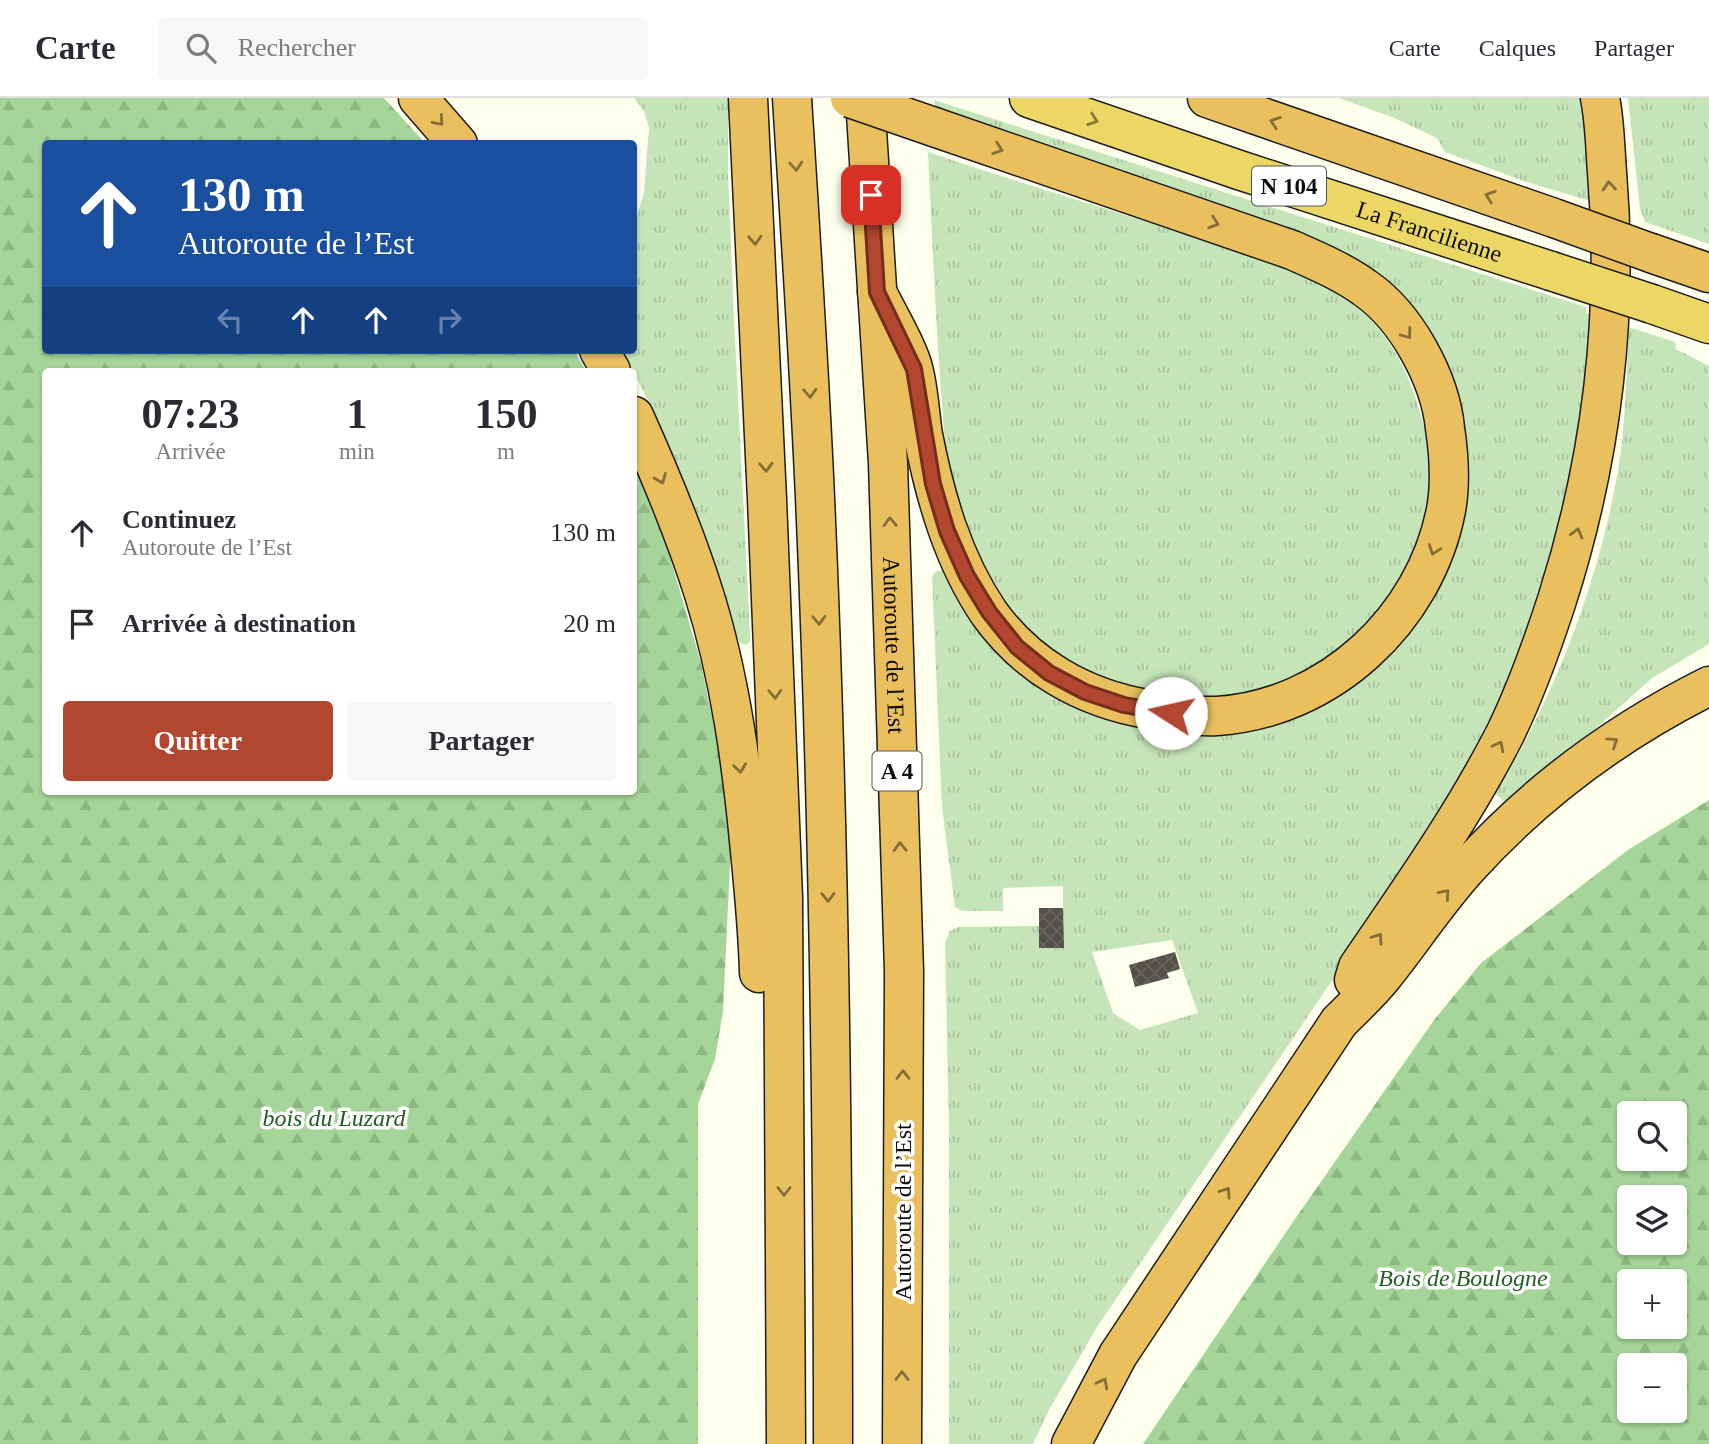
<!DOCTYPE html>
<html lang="fr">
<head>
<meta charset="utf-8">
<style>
  body { margin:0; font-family:Georgia,serif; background:#f7f7f7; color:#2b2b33; height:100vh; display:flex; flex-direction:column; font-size:26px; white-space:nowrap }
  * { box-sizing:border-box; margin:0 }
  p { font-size:23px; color:#7c7c81 }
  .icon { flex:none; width:38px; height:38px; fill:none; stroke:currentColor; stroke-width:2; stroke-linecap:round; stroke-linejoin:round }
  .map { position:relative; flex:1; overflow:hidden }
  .drawer { position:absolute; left:42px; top:270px; width:595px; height:427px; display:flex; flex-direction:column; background:#fff; border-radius:7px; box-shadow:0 2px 5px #0004 }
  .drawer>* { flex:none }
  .guide { position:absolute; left:42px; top:42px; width:595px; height:214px; border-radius:7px; box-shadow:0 2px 5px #0004; background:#1a4fa0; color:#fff; overflow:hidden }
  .controls { position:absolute; left:1617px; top:1003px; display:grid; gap:14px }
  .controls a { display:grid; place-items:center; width:70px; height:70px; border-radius:7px; background:#fff; box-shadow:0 2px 5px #0004; font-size:35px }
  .pin { position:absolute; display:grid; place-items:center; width:60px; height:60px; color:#fff; margin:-30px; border-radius:14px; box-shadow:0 4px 10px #0006 }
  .me { position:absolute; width:77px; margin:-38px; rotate:280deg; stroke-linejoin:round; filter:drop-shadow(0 0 5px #0008) }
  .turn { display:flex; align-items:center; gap:24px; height:147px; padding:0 21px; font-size:32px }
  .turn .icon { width:91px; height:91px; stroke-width:2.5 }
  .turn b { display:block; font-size:49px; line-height:60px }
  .lanes { display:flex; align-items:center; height:66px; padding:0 21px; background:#0003; justify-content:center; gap:35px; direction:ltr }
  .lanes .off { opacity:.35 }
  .eta { display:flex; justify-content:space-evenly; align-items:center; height:119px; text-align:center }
  .eta b { font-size:42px; font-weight:800; line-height:49px }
  .primary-button { display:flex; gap:14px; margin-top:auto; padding:14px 21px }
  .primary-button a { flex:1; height:80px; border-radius:7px; background:#b2462e; color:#fff; font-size:28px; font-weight:800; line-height:80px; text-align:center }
  .primary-button a+a { background:#f7f7f7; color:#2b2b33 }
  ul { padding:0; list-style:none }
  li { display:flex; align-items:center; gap:21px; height:91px; padding:0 21px }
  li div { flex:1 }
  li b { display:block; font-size:26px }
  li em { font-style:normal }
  header { display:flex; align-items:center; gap:42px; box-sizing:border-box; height:98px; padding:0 35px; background:#fff; border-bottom:2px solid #e1e1e2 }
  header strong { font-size:33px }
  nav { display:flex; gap:38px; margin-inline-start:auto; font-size:24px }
  .search { width:490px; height:63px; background:#f7f7f7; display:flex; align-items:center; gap:18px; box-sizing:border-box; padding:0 24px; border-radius:7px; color:#7c7c81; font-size:26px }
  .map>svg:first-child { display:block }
</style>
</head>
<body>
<header>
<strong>Carte</strong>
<div class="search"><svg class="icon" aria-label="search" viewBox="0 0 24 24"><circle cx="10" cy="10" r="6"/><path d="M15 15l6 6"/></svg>Rechercher</div>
<nav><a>Carte</a><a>Calques</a><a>Partager</a></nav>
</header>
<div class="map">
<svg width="1709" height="1346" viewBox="0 0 1709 1346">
  <defs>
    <pattern id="grass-tufts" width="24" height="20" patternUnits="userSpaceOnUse" patternTransform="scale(1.75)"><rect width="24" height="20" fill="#c5e5b8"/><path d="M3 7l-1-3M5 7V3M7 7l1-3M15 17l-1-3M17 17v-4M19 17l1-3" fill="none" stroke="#a8c39d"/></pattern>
    <pattern id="forest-firs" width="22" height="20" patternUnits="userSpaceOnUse" patternTransform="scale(1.75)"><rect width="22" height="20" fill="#a5d598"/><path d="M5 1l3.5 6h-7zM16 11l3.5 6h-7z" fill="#8db682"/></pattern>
    <pattern id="building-cross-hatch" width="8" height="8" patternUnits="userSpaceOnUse" patternTransform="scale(1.75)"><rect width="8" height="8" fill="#534f49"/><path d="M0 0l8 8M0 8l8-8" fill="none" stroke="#67645f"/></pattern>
  </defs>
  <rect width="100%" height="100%" fill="#fdfeeb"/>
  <g fill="url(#grass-tufts)" fill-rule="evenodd">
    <path d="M634,0H728V76L734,221L750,537V544L746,547L740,545L736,537C709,439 671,342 622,252H634V130L644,94L649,30L644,13Z"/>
    <path d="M1339,0H1586L1590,103L1527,84L1445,54L1437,40L1392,19Z"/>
    <path d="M1628,0H1709V146L1645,124L1640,110Z"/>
    <path d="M934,2L1586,209V215L1594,219L1584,316L1555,455L1509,583L1462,685L1424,747L1097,1229L1050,1310L1033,1346H949V1031L945,845L950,833L958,829L1039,828V850H1063V788L1003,790V813H962L955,809L942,709L932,479L935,474L946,471L1083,611L1135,629L1183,636H1204L1356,584L1465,336C1457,288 1449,261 1421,221L935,12ZM1172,842L1198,915L1140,932L1113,915L1092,854Z"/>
    <path d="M928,54C1024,87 1122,114 1218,148C1269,165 1331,182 1370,221C1396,248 1411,282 1421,317C1428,342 1432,367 1431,393C1426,460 1371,538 1313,571C1287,586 1230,601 1199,602C1189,602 1176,598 1166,596C1152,594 1137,593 1124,589C1093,581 1060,560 1037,538C999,503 976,456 959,409C945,372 944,331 941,292C935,213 932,133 928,54Z"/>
    <path d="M1629,229L1675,244L1676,251L1709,268V546L1652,580L1586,639L1505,704L1495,696C1555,598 1598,486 1618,373C1626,326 1626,277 1629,229Z"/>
  </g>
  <g fill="url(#forest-firs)" fill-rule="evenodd">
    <path d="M0,0H384L425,45L46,46V252H574L586,273H46V693H634V368L667,449L701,565L722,668L731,745L723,913L715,961L698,1006V1346H0Z"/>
    <path d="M1709,702V1346H1143L1297,1118L1434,922L1481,865L1628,752ZM1629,1015H1675V1060H1629ZM1629,1099H1675V1144H1629ZM1629,1183H1675V1228H1629ZM1629,1267H1675V1312H1629Z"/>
  </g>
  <g fill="url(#building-cross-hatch)">
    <path d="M1039,810H1063L1064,850H1039Z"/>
    <path d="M1175,854L1180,871L1167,875L1169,880L1135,889L1129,867Z"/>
  </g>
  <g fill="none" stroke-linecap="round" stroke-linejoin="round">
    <g stroke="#1d1d1d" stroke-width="41">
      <g id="trunk">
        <path id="s1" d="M1029,0L1239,72L1551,173"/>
        <path d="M1652,206L1709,226"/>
      </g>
    </g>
    <g stroke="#1d1d1d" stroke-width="41">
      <g id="motorway">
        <path d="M418,0L458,46"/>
        <path d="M748,0L767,401L783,799L786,1346"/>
        <path d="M792,0C800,126 808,252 814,378C829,701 833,1023 833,1346"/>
        <path id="s2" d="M865,0L888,365L904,873L902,1346"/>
        <path d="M1207,0L1554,120"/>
        <path d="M1651,155L1709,175"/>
        <path d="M877,194C887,215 910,253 914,274C919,295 920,317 923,337C935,399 953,462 989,515C1027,568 1083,600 1147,611C1170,615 1194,619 1217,618C1329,611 1425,521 1446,412C1451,385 1449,357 1445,330C1440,281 1407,219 1365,190C1343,174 1317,163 1292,152L934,29"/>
        <path d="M599,252L611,273"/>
        <path d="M634,318C660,376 685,435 704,496C730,579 742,667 750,753C754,793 758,834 759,875"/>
        <path d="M1354,882L1358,869C1410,793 1463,718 1505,636C1526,593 1542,548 1557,502C1601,364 1619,219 1607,74C1605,49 1605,24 1600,0"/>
        <path d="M1071,1346L1118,1257L1339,924C1354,909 1370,894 1383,878C1412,842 1437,803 1468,769C1536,694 1619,633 1709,588"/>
      </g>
    </g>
    <use href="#trunk" stroke="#ecd664" stroke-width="38"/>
    <use href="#motorway" stroke="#eabf5d" stroke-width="38"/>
    <g stroke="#1d1d1d" stroke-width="41" stroke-linecap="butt">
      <path id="trunk-bridge" d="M1551,173L1652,206"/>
    </g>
    <g stroke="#1d1d1d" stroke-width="41" stroke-linecap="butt">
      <g id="motorway-bridge">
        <path d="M850,0L934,29"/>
        <path d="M1554,120L1651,155"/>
      </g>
    </g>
    <use href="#trunk-bridge" stroke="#ecd664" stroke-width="38"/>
    <use href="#motorway-bridge" stroke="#eabf5d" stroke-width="38"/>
  </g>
  <defs><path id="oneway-chevron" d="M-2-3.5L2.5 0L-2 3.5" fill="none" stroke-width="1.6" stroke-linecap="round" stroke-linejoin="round" transform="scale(1.75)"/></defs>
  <use stroke="#877b3c" href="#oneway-chevron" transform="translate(1093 22) rotate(19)"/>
  <g stroke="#866e39">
    <use href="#oneway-chevron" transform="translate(439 23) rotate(49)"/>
    <use href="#oneway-chevron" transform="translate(1275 24) rotate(-161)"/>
    <use href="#oneway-chevron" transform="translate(998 51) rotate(19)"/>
    <use href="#oneway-chevron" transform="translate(796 68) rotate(86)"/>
    <use href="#oneway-chevron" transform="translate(1609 88) rotate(-95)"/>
    <use href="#oneway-chevron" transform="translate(1490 98) rotate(-161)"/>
    <use href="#oneway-chevron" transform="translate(1214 125) rotate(19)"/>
    <use href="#oneway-chevron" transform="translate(755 142) rotate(87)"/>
    <use href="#oneway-chevron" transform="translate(1407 236) rotate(53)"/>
    <use href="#oneway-chevron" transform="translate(810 295) rotate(87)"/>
    <use href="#oneway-chevron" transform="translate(766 369) rotate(87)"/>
    <use href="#oneway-chevron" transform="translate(661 381) rotate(68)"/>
    <use href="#oneway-chevron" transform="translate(890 424) rotate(-92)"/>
    <use href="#oneway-chevron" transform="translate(1577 435) rotate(-75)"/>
    <use href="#oneway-chevron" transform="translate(1434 452) rotate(109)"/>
    <use href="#oneway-chevron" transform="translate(819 522) rotate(88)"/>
    <use href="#oneway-chevron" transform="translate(775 596) rotate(88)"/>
    <use href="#oneway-chevron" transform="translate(1613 644) rotate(-34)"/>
    <use href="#oneway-chevron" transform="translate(1499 648) rotate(-63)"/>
    <use href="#oneway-chevron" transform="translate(740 670) rotate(82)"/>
    <use href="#oneway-chevron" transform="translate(900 749) rotate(-92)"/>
    <use href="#oneway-chevron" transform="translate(1445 796) rotate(-49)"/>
    <use href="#oneway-chevron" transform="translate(828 799) rotate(89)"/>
    <use href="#oneway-chevron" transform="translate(1378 840) rotate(-55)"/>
    <use href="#oneway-chevron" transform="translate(903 977) rotate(-90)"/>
    <use href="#oneway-chevron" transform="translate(784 1093) rotate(90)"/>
    <use href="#oneway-chevron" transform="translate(1226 1094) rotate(-56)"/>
    <use href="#oneway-chevron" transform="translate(902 1278) rotate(-90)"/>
    <use href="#oneway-chevron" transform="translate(1103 1285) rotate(-62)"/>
  </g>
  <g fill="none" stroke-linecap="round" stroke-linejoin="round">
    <g stroke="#742e1e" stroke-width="18">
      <path id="route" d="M871,97L877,194L914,271L933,386L947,433L967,478L989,514L1017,549L1049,575L1085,594L1124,607L1171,615"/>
    </g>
    <use href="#route" stroke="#b2462e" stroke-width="12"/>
  </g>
  <g text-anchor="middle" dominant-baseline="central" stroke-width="7" stroke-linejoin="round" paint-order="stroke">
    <g fill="#fff" stroke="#555" stroke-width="2">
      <rect x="1252" y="68.5" width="74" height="39" rx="5"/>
      <rect x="872.5" y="653.5" width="49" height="39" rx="5"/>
    </g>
    <g font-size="23" font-weight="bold" fill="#0c0c0c">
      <text x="1289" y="88">N 104</text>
      <text x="897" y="673">A 4</text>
    </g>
    <g font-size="24" fill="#0c0c0c" stroke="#fff">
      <text stroke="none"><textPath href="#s1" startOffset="422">La Francilienne</textPath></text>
      <text stroke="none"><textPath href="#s2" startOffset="548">Autoroute de l’Est</textPath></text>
      <text transform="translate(903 1114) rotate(-90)">Autoroute de l’Est</text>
    </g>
    <g font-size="24" font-style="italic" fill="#215e22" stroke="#fff">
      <text x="334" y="1020">bois du Luzard</text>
      <text x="1463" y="1180">Bois de Boulogne</text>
    </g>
  </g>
</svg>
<div class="controls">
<a><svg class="icon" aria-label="search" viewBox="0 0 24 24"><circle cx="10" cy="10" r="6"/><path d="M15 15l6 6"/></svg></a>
<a><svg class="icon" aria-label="layers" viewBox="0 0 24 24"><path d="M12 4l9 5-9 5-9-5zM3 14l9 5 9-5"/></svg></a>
<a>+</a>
<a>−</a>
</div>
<div class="pin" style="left:871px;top:97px;background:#d93025"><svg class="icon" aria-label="arrive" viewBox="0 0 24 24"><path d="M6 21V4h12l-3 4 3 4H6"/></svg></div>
<svg class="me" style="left:1171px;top:615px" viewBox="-20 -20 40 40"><circle r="19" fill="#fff"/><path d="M0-13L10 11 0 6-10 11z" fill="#b2462e"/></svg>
<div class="guide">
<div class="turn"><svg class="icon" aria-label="ahead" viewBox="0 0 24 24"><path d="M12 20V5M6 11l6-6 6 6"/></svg><div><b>130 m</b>Autoroute de l’Est</div></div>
<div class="lanes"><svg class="icon off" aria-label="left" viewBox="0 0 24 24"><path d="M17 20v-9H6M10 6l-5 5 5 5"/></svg><svg class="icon" aria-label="ahead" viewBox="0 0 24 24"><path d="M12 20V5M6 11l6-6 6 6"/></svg><svg class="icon" aria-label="ahead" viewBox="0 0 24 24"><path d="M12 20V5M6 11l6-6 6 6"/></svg><svg class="icon off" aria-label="right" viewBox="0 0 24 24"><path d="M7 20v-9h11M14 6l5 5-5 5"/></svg></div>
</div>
<section class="drawer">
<div class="eta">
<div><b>07:23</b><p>Arrivée</p></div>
<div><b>1</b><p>min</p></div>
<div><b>150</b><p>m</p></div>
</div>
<ul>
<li><svg class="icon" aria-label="ahead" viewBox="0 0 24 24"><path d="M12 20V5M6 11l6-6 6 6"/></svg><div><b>Continuez</b><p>Autoroute de l’Est</p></div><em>130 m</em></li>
<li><svg class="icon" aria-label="arrive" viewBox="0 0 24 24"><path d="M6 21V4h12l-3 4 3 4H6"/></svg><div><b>Arrivée à destination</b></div><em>20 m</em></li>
</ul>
<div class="primary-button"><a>Quitter</a><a>Partager</a></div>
</section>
</div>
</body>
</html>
